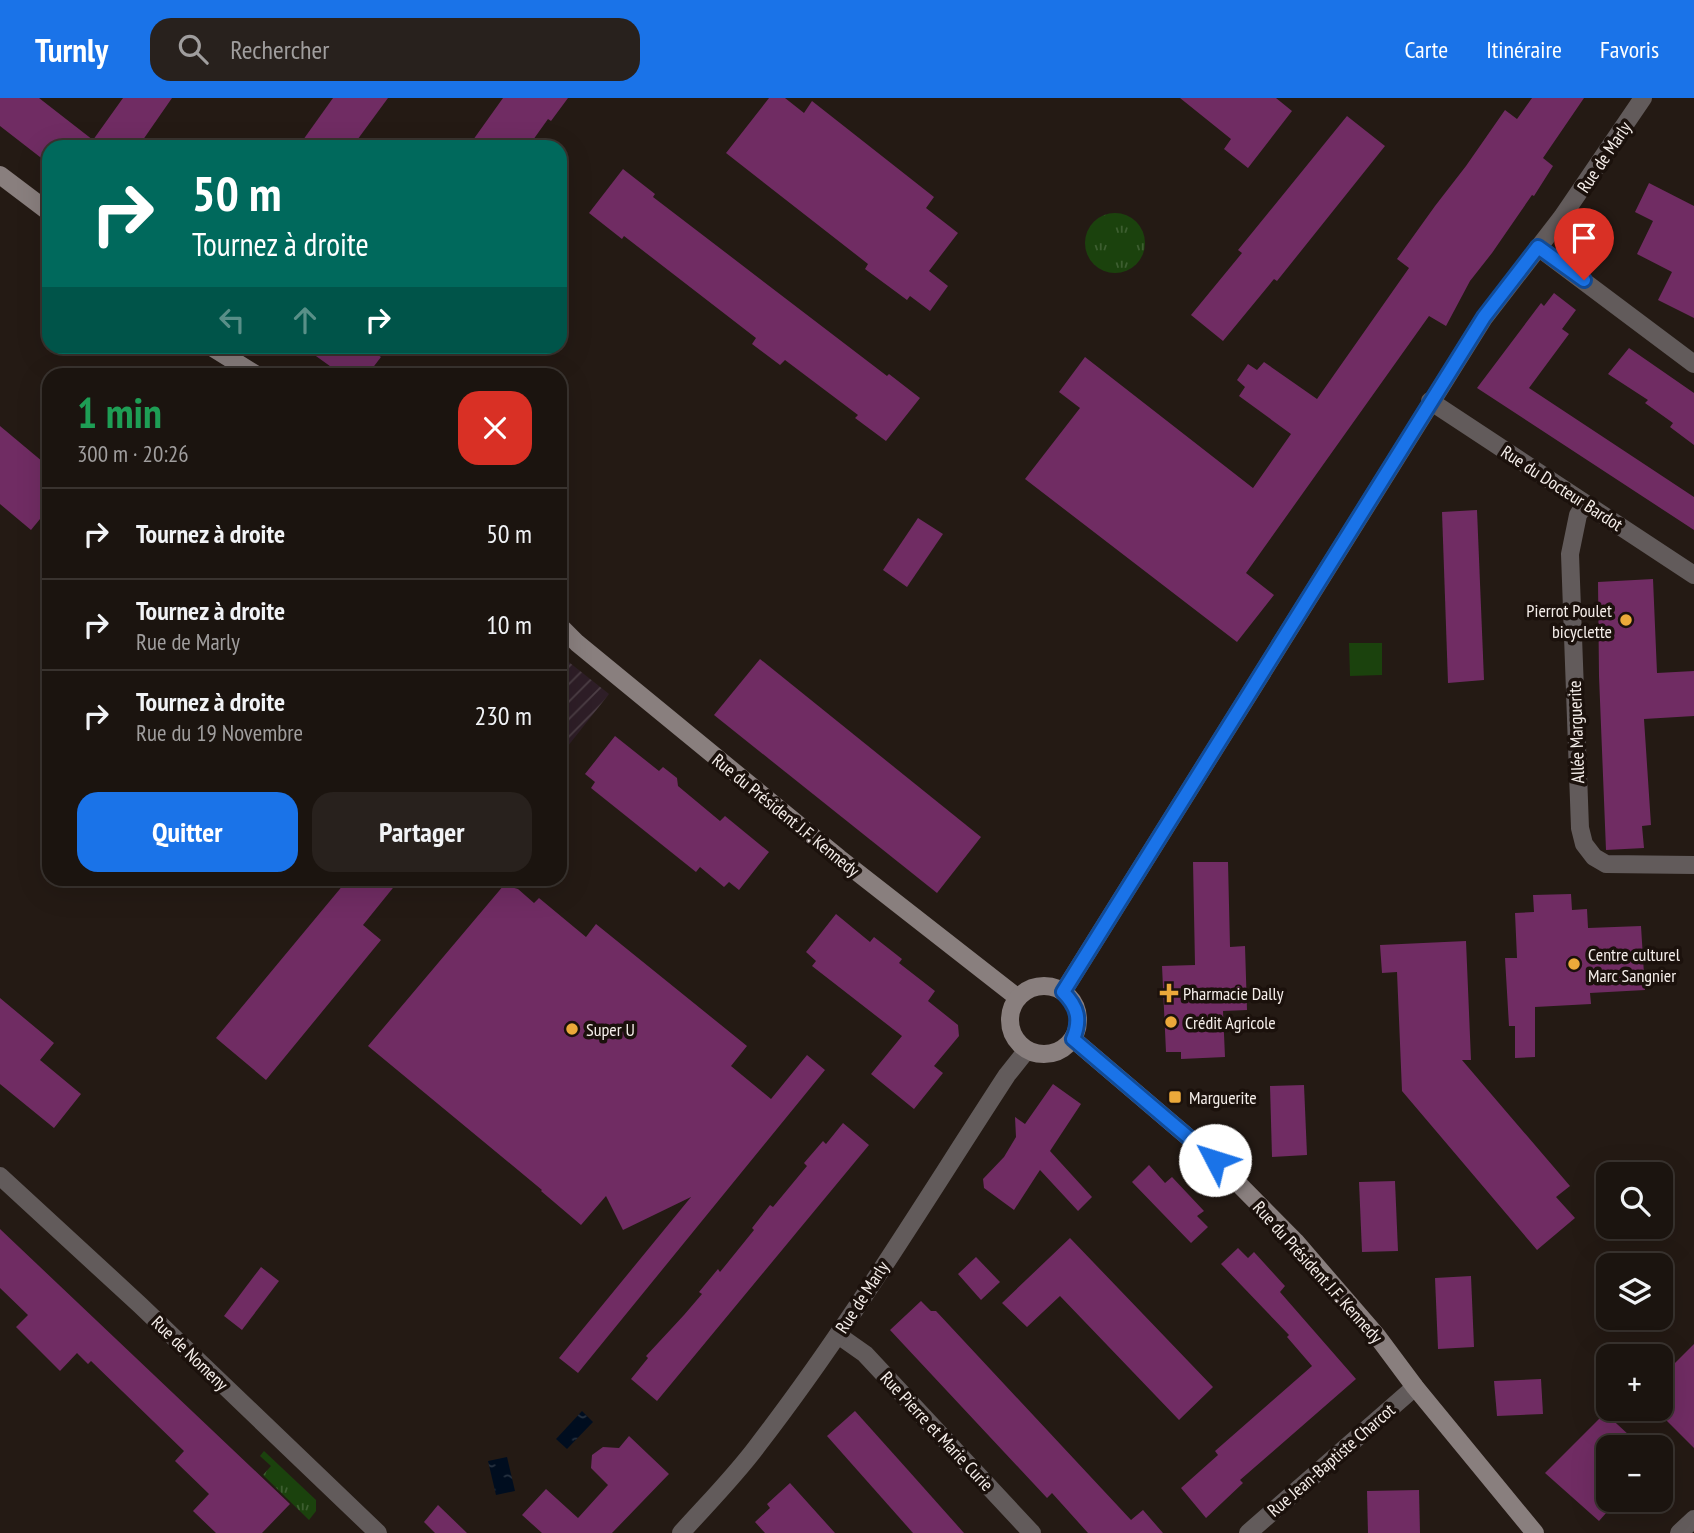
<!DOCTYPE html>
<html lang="fr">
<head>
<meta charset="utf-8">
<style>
  body { margin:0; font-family:"PT Sans Narrow",sans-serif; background:#28211d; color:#f1f3f6; height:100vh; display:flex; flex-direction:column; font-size:26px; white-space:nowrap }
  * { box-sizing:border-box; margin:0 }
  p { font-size:23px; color:#a09e9e }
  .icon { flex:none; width:38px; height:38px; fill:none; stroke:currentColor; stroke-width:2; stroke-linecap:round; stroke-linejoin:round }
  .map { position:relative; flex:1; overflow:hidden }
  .panel { position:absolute; left:42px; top:270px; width:525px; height:518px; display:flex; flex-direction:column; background:#1b140f; border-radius:21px; box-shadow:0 7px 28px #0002,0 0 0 2px #39332f }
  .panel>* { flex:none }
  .guide { position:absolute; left:42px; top:42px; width:525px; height:214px; border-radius:21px; box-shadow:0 7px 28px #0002,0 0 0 2px #39332f; background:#00695c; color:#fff; overflow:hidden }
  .controls { position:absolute; left:1596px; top:1064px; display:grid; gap:14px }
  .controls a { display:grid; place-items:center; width:77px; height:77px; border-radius:14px; background:#1b140f; box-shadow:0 7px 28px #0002,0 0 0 2px #39332f; font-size:35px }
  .pin { position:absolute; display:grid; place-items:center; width:60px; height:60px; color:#fff; margin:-72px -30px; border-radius:50% 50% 50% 0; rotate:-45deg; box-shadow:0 0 7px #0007 }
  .pin .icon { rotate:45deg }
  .me { position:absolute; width:77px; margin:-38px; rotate:310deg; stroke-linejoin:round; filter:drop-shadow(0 0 5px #0008) }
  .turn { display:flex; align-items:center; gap:24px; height:147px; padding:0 35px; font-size:32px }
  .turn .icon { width:91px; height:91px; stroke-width:2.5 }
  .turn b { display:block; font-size:49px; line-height:60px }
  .lanes { display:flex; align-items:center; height:66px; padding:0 35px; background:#0003; justify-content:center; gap:35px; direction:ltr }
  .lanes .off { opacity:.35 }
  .round { display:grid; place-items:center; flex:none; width:74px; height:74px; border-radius:21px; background:#28211d }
  .head { display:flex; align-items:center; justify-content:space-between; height:119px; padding:0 35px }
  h1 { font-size:42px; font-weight:600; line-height:52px; color:#1e9e55 }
  .button { display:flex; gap:14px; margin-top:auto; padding:14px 35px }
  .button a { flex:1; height:80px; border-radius:21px; background:#1a73e8; color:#fff; font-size:28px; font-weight:600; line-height:80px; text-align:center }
  .button a+a { background:#28211d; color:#f1f3f6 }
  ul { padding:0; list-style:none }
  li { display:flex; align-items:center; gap:21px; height:91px; padding:0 35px; border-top:2px solid #39332f }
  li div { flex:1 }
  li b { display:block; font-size:26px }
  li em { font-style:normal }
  header { display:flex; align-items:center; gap:42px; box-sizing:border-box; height:98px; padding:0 35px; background:#1a73e8; color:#fff }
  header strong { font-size:33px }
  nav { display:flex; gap:38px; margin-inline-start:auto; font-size:24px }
  .search { width:490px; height:63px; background:#28211d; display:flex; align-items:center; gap:18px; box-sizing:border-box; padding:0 24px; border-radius:21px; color:#a09e9e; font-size:26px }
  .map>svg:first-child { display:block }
</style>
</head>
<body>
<header>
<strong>Turnly</strong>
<div class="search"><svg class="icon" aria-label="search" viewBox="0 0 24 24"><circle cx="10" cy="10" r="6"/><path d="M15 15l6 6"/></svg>Rechercher</div>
<nav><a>Carte</a><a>Itinéraire</a><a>Favoris</a></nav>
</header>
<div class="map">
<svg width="1694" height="1435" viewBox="0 0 1694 1435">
  <defs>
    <pattern id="industrial-furrows" width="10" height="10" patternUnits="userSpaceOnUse" patternTransform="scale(1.75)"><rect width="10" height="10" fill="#2e1e27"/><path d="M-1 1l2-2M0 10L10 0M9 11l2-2" fill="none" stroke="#4d3f46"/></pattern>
    <pattern id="grass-tufts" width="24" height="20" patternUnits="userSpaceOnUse" patternTransform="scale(1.75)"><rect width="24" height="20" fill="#1b420d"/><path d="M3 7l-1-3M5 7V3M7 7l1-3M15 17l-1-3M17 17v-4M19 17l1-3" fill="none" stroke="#3d5e30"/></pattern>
    <pattern id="water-ripples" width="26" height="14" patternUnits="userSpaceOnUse" patternTransform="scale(1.75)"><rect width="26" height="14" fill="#000d1f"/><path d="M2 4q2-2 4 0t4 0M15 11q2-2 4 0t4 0" fill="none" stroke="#263140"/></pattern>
  </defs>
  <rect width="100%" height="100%" fill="#241a14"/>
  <path fill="url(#industrial-furrows)" d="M560,557L609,596L560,658Z"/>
  <g fill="url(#grass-tufts)">
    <circle cx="1115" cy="145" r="30"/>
    <path d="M264,1353L316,1402V1413L309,1422L263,1377L271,1368L260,1358Z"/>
  </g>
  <path fill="#1b420d" d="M1349,545H1382V577L1350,578Z"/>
  <g fill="url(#water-ripples)">
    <path d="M582,1313L593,1324L567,1351L556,1341Z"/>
    <path d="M507,1359L515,1393L496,1397L488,1363Z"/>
  </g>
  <g fill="#702c63">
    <path d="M0,0H39L93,42L123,0H172L138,49H49V66L0,28Z"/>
    <path d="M333,0H388L352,49H298Z"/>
    <path d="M503,0H568L551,23L548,21L528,49H468Z"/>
    <path d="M769,0H785L804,15L812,3L934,99L926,110L958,135L929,173L948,188L930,213L910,198L907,202L865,171L868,166L726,55Z"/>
    <path d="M1180,0H1276L1292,13L1248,70L1224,51L1231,41Z"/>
    <path d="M1532,0H1584L1543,60L1553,68L1534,98L1532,97L1492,155L1470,183L1446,228L1429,218L1246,475L1274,497L1237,544L1025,381L1080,310L1059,294L1085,259L1253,390L1291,336L1239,298L1245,289L1237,282L1248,266L1257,272L1264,264L1317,301L1409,170L1397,161L1435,108L1466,68L1505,12L1517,21Z"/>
    <path d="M1347,18L1385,48L1277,183L1274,181L1223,243L1191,217L1242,155L1238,152Z"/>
    <path d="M623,71L655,96L653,99L887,278L889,276L920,300L886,343L855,320L858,317L785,262L780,267L752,246L756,240L624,138L622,141L589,115Z"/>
    <path d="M1649,85L1694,108V220L1658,202L1672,174L1637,156L1653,123L1635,114Z"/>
    <path d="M1554,195L1576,212L1562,231L1569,236L1529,290L1694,399V432L1477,290L1541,205L1544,208Z"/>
    <path d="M302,248H384L378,257L381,259L368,276H341Z"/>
    <path d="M1629,250L1694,295V347L1670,329L1673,325L1645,305L1648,302L1608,276Z"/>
    <path d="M0,328L49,369V410L31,432L0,406Z"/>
    <path d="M1477,412L1484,582L1448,585L1442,414Z"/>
    <path d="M918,420L943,436L907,489L883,472Z"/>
    <path d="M1653,481L1657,575L1694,573V618L1644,621L1651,727L1642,728L1644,750L1606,752L1599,578L1598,484Z"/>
    <path d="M760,561L981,739L937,795L714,617Z"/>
    <path d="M615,638L659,673L663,669L677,680L678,688L720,723L725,718L769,754L739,792L729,784L724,789L700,769L696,774L591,690L595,684L585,676Z"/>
    <path d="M1193,764H1228L1230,849L1245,848L1247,912L1223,913L1225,959L1181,961V954H1166L1162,868L1195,867Z"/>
    <path d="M349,780H401L363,827L381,842L266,982L216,940Z"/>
    <path d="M504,787L518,791L534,805L539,800L586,839L596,826L747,948L731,968L771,1001L807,957L825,972L578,1275L559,1260L691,1099L623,1132L606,1098L581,1127L541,1093L542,1092L368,948Z"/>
    <path d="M1571,796L1572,812L1587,811L1588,830L1641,828L1645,892L1590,895L1591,906L1535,909V959L1515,960V928H1509L1505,860H1517L1515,815L1534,814L1533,797Z"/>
    <path d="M836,816L870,844L874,839L902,861L899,865L935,893L928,903L958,927L959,938L934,968L943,975L914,1011L871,976L902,938L812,868L816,863L806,854Z"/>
    <path d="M1466,843L1471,962H1462L1570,1088L1556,1099L1575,1120L1537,1152L1402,993L1397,874L1382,875L1380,847Z"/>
    <path d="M0,900L54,945L40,962L81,996L54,1030L0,986Z"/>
    <path d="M1053,986L1081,1006L1050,1053L1092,1099L1078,1113L1040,1072L1014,1112L984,1090L983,1081L1004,1059L1016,1039L1015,1019L1025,1026Z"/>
    <path d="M1304,987L1307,1057L1272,1059L1270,988Z"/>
    <path d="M843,1025L869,1047L657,1303L631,1281L648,1260L646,1258L684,1217L702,1196L699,1194L718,1171L720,1174L754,1132L752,1130L770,1107L773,1109L807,1068L804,1065L823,1043L826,1046Z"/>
    <path d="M1149,1067L1165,1085L1172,1079L1204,1113L1197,1118L1208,1129L1191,1145L1132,1084Z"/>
    <path d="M1395,1083L1398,1153L1362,1154L1359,1084Z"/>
    <path d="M0,1131L290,1406L262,1435H216L193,1413L209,1396L175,1363L184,1353L91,1263L88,1266L77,1255L60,1273L16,1229L28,1217L0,1190Z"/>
    <path d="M1070,1140L1213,1289L1179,1322L1060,1198L1027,1229L1002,1205Z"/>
    <path d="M1238,1150L1248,1160L1254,1154L1285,1188L1280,1194L1356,1281L1240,1382L1243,1385L1206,1420L1181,1390L1218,1357L1215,1353L1312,1268L1287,1239L1289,1237L1221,1166Z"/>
    <path d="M976,1159L1000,1184L981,1202L958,1176Z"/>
    <path d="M261,1169L279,1183L242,1232L224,1218Z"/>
    <path d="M1471,1178L1474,1249L1438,1251L1435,1180Z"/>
    <path d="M921,1203L931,1213H936L1131,1422L1143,1412L1163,1435H1088L1052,1395L1047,1400L890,1232Z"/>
    <path d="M1694,1246V1350L1661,1317V1276L1671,1265L1673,1267Z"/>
    <path d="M1541,1281L1543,1316L1497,1318L1494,1283Z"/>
    <path d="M855,1313L907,1371L964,1435H913L827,1338Z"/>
    <path d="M1605,1315L1642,1349H1608V1402L1615,1405L1599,1423L1545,1375Z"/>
    <path d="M629,1338L669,1376L612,1435H542L522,1417L546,1391L578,1420L608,1387L591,1370L592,1357L603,1349L619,1350Z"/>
    <path d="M790,1385L835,1435H765L755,1424L770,1410L767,1406Z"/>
    <path d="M1419,1392L1420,1435H1368L1367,1393Z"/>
    <path d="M438,1407L467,1435H435L424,1424Z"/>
  </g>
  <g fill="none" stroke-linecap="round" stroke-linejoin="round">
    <g stroke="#625b5b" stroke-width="18">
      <path d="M1538,149L1694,266"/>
      <path d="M1430,303L1694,477"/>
      <path d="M1585,406L1578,417L1570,456L1580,730L1584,746L1594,759L1606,766L1694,767"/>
      <path d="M1063,894L1484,220L1562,119L1643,0"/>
      <path d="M0,1078L140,1207L378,1435"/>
      <path d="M838,1237L865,1256L1032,1435"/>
      <path d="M681,1435C707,1406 735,1378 758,1347C849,1229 926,1101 1007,977L1027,952"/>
      <path d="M1248,1435L1415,1289"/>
      <path d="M1679,1435L1694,1421"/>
    </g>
    <g stroke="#897f7e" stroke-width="18">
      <path d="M0,77L49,114"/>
      <path d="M210,248L255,276"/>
      <path d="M560,528L577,545L839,760L1018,900"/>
      <circle cx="1044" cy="922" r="34"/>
      <path d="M1073,941L1215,1062L1295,1143L1377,1238L1415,1289L1535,1435"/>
    </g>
  </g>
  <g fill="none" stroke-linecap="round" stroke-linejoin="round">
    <g stroke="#114b97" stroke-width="18">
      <path id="route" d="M1215,1062L1073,941C1081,922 1078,909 1063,894L1484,219L1538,149L1584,182"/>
    </g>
    <use href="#route" stroke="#1a73e8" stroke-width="12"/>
  </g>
  <g fill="#eca93a" stroke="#1b110c" stroke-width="2.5">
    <circle cx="1626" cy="522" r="7"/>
    <circle cx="1574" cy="866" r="7"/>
    <path d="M1165.5 884.5h7v7h7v7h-7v7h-7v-7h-7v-7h7z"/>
    <circle cx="1171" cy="924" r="7"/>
    <circle cx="572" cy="931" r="7"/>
    <rect x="1168" y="992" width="14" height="14" rx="3.5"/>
  </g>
  <g text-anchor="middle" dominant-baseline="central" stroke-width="7" stroke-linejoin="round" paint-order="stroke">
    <g font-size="18" fill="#f5eeea" stroke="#1b110c">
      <text transform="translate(1604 59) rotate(-56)">Rue de Marly</text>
      <text transform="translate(1562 390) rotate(33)">Rue du Docteur Bardot</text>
      <text transform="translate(1576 634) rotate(-92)">Allée Marguerite</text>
      <text transform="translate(786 717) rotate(39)">Rue du Président J.F. Kennedy</text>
      <text transform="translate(1318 1174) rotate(48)">Rue du Président J.F. Kennedy</text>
      <text transform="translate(862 1199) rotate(-57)">Rue de Marly</text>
      <text transform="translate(190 1255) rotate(44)">Rue de Nomeny</text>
      <text transform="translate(937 1333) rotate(47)">Rue Pierre et Marie Curie</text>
      <text transform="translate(1331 1362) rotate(-41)">Rue Jean-Baptiste Charcot</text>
    </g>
    <g font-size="18" fill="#f5eeea" stroke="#1b110c" text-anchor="start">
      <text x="1612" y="512" text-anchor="end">Pierrot Poulet<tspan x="1612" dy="21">bicyclette</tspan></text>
      <text x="1588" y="856">Centre culturel<tspan x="1588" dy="21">Marc Sangnier</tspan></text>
      <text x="1183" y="895">Pharmacie Dally</text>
      <text x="1185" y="924">Crédit Agricole</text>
      <text x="586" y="931">Super U</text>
      <text x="1189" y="999">Marguerite</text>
    </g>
  </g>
</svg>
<div class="controls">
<a><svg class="icon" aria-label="search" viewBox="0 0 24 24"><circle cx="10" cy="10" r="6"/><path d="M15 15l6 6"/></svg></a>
<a><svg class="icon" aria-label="layers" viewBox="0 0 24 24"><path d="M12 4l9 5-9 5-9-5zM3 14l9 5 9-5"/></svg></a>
<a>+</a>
<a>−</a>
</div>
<div class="pin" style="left:1584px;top:182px;background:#d93025"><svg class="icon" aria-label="arrive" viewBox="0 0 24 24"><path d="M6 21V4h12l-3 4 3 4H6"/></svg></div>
<svg class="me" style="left:1215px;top:1062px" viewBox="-20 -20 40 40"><circle r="19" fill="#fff"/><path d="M0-13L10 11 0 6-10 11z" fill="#1a73e8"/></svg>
<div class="guide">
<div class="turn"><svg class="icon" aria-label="right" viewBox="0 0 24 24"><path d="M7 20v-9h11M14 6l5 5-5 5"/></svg><div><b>50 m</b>Tournez à droite</div></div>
<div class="lanes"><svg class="icon off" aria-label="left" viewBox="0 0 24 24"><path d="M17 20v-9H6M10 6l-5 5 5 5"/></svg><svg class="icon off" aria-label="ahead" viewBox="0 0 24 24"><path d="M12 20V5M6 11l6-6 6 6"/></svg><svg class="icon" aria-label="right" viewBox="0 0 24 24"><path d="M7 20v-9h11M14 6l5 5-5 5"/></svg></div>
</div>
<section class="panel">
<div class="head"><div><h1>1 min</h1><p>300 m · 20:26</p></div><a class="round" style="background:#d93025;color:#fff"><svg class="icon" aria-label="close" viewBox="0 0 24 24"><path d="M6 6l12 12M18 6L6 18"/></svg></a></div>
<ul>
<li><svg class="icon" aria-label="right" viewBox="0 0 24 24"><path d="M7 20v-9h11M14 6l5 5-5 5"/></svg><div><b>Tournez à droite</b></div><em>50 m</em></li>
<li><svg class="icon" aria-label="right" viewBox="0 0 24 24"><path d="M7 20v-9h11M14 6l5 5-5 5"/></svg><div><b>Tournez à droite</b><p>Rue de Marly</p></div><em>10 m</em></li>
<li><svg class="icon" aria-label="right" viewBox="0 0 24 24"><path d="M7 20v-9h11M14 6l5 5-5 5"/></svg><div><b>Tournez à droite</b><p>Rue du 19 Novembre</p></div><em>230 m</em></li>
</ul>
<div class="button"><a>Quitter</a><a>Partager</a></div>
</section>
</div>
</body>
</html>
